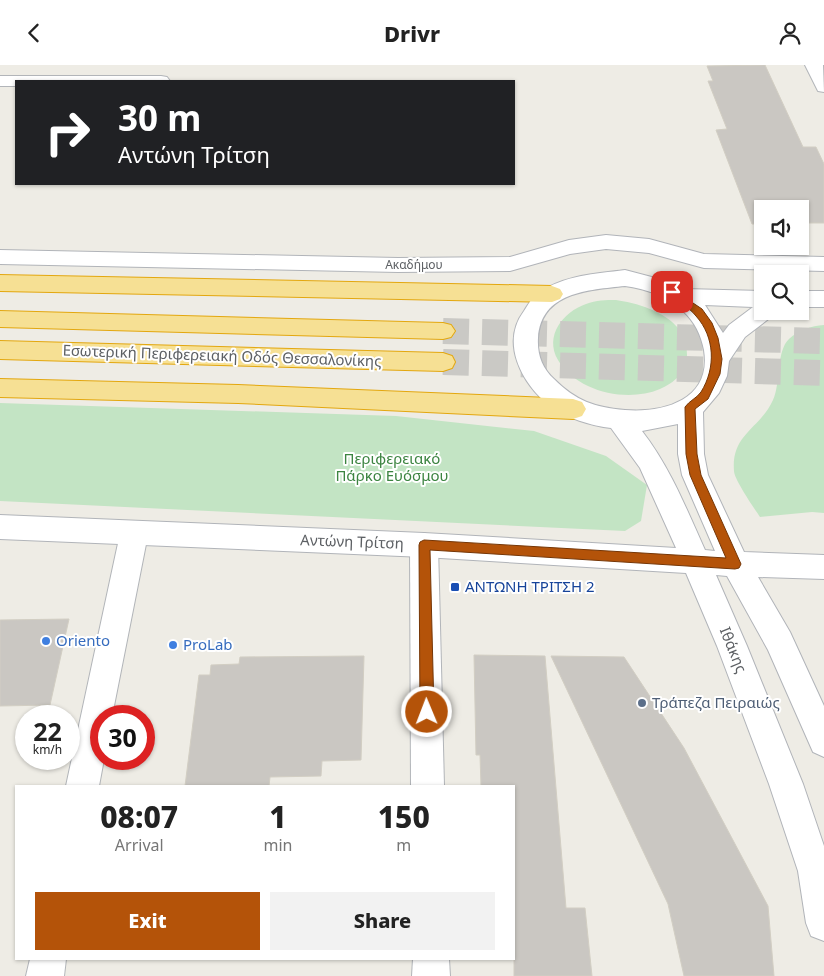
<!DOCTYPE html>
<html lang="en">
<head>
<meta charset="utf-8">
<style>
	:root { --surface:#fff; --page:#f2f2f2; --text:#222; --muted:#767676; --accent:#b45309 }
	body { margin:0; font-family:"Noto Sans",sans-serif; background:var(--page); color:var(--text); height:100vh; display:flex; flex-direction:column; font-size:19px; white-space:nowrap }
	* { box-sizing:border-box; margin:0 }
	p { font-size:16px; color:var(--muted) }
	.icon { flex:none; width:28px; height:28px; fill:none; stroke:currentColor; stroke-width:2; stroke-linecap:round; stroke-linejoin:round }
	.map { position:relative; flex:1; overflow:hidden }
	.sheet { position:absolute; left:15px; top:720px; width:500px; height:175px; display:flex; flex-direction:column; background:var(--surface); border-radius:0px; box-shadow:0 1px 4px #0004 }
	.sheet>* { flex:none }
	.banner { position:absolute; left:15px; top:15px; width:500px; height:105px; border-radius:0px; box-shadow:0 1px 4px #0004; background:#202124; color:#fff; overflow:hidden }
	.tools { position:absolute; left:754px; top:135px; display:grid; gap:10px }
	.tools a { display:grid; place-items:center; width:55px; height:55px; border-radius:0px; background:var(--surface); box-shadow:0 1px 4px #0004; font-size:25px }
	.speed { position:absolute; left:15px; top:640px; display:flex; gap:10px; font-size:25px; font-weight:700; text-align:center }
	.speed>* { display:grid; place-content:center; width:65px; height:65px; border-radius:50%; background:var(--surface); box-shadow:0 1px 4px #0004; line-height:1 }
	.speed small { font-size:12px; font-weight:400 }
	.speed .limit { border:8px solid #d22; background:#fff; color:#111 }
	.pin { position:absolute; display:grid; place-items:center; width:42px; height:42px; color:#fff; margin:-21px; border-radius:10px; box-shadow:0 2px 8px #0006 }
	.me { position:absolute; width:55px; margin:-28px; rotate:359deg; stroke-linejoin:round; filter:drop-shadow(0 0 4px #0008) }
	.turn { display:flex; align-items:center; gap:18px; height:105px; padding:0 20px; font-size:22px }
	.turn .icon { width:65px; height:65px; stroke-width:2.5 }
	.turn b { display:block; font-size:35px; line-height:42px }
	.eta { display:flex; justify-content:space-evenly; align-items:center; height:85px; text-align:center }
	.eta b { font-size:30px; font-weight:800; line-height:35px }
	.primary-button { display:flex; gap:10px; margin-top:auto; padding:10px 20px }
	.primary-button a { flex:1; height:58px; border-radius:0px; background:var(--accent); color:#fff; font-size:20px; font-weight:800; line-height:58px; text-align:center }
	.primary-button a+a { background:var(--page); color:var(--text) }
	header { display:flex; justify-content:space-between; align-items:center; height:65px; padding:0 20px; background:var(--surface); font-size:22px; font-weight:800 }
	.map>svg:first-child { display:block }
</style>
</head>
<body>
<header><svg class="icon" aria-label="back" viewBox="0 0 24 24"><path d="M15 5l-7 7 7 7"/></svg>Drivr<svg class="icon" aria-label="person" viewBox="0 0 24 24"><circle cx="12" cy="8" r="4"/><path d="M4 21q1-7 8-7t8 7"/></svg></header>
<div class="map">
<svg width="824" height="911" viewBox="0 0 824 911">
	<rect width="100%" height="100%" fill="#eeece5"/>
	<g fill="#c3e4c4">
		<path d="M616,235c29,4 73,19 71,55 0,17 -13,28 -27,34 -33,14 -83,3 -102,-29 -14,-24 5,-48 28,-56 10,-4 20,-4 30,-4z"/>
		<path d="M824,260v188l-12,-1 -52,5c-6,-9 -26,-38 -26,-46 -3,-37 26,-42 39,-71 8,-17 3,-49 16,-61 10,-9 22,-13 35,-14z"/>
		<path d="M0,338l396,13 138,15 72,25 41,29 -6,36 -16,10 -625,-30z"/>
	</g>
	<g fill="#cac7c2" stroke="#d2cec3">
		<path d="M765,0l38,82h13l8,17v59h-24v-14h-38v15h-10l-36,-94 11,-1 -19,-48h5l-6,-15z"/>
		<path d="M69,554l-19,86 -50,1v-86z"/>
		<path d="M474,590l71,1 21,252h19l7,68h-78v-190h-33l-1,-31h-4z"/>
		<path d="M364,591l-3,104 -39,1 -1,15 -51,1 -1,9h-84l14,-111h11l1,-10 28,-1 1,-7z"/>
		<path d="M551,591l73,1 60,91 84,158 6,70h-90l-16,-72z"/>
	</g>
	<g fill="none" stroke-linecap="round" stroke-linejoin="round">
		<g stroke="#cac9c5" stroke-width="26" stroke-dasharray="26 13" stroke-linecap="butt">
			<path d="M443,266l381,10"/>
			<path d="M443,297l381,11"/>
		</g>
		<defs>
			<g id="street">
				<path d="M805,0h18l1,27 -6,-1z"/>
				<path d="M0,11h161l6,1 3,4h-154v5h-16z"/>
				<path d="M134,457l10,4 4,8 -36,182h-11v43h3l-5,27h-33l54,-252 4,-8z"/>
				<path d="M424,468l10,4 4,8 6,241h-33l-1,-241 4,-8z"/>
				<path d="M30,894h36l-2,17h-38z"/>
				<path d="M413,894h36l1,17h-38z"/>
			</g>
			<g id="secondary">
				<path d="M606,170l43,4 55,15 120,3v14l-120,-3 -55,-15 -43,-4 -36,5 -60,17 -112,1 -398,-8v-14l398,8 112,-1 59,-17z"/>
				<path d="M625,205l38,10 22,9 77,2v20h12l-3,6 -26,20 -16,24 -2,15 -8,17 -16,19 1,42 4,21 36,77 80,3v24l-66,-2 32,55 34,74v51l-11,-5 -45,-102 -41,-74 -11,-1 31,71 56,138 21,62v95l-13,-5 -5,-13 -8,-52 -29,-87 -52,-138 -31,-73 -262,-16 -424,-18v-24l424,18 252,15 -36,-80 -29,-40c-18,-2 -46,-10 -61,-22 -28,-22 -50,-63 -26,-95 4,-6 8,-14 14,-18 27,-18 56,-19 87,-23zM625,221c21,3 42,10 58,25 12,11 18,24 21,39 8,50 -40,63 -79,60 -31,-3 -49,-9 -71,-31 -12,-11 -17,-25 -16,-41 3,-46 50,-48 87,-52zM705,240l48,2 -24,18 -6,8zM678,359v30l4,21 33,76 -10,-1c-19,-42 -35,-83 -63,-119z"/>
				<rect x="800" y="226" width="24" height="16"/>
			</g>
			<g id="highway">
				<path d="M0,210l552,11 8,3 3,5 -3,5 -8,3 -552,-11z"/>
				<path d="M0,246l443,12 8,2 4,6 -4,6 -8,2 -443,-12z"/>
				<path d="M0,276l443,12 9,3 3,6 -3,6 -9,3 -443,-12z"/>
				<path d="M0,314l238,6 335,14 9,3 4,7 -4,7 -9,3 -335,-16 -238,-6z"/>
			</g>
		</defs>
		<use href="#street" stroke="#b2b5b9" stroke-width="2"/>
		<use href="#secondary" stroke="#b1b4b9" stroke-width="2"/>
		<use href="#highway" stroke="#e3a70f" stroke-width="2"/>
		<use href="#street" fill="#fff" fill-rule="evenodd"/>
		<use href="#secondary" fill="#fff" fill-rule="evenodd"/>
		<use href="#highway" fill="#f6e094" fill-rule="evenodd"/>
	</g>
	<path fill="#b45309" stroke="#753606" d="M672,224l30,20 10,14 6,15 4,21 -2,15 -12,25 -13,10 2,45 4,21 40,89 -2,4 -4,1 -305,-19 4,162 -2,4 -5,2 -5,-2 -2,-4 -1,-167 1,-3 4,-2 302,18 -36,-83 -4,-21 -1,-47c4,-6 12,-9 16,-15 15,-24 14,-55 -5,-76 -7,-9 -19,-15 -28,-22l-1,-2z"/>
	<rect fill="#1a4fb4" stroke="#fff" stroke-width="2" x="450" y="517" width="10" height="10" rx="2.5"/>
	<g fill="#3f7fe0" stroke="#fff" stroke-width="2">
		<circle cx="46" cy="576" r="5"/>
		<circle cx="173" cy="580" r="5"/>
	</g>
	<circle fill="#5c6f8a" stroke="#fff" stroke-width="2" cx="642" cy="638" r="5"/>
	<g text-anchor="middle" stroke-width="4" stroke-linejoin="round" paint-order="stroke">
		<g font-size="12" fill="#5d6064" stroke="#fff">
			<text x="414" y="204">Ακαδήμου</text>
		</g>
		<g font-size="15" fill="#5d6064" stroke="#fff">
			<text transform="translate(222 291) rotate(2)" y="5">Εσωτερική Περιφερειακή Οδός Θεσσαλονίκης</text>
			<text transform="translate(352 477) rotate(2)" y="5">Αντώνη Τρίτση</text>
			<text transform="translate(733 585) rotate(68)" y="5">Ιθάκης</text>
		</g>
		<g font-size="15" fill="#3c8441" stroke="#fff">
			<text x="392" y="399">Περιφερειακό<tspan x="392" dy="17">Πάρκο Ευόσμου</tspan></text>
		</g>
		<g font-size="15" fill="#164399" stroke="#fff" text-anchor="start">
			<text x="465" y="527">ΑΝΤΩΝΗ ΤΡΙΤΣΗ 2</text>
		</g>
		<g font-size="15" fill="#366cbe" stroke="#fff" text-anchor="start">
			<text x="56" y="581">Oriento</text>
			<text x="183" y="585">ProLab</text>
		</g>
		<g font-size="15" fill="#4e5e75" stroke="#fff" text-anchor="start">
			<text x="652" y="643">Τράπεζα Πειραιώς</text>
		</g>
	</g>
</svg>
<div class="tools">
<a><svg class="icon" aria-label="sound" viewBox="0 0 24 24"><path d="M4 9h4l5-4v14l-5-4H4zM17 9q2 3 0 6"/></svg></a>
<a><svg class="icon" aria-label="search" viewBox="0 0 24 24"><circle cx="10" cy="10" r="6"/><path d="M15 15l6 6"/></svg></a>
</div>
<div class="speed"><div>22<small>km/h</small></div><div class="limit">30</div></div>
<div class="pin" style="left:672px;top:227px;background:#d93025"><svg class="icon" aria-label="arrive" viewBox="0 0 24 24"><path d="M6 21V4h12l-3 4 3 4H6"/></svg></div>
<svg class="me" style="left:427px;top:647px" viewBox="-20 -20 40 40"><circle r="17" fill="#b45309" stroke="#fff" stroke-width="3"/><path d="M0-11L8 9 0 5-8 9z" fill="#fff"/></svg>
<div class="banner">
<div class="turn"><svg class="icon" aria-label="right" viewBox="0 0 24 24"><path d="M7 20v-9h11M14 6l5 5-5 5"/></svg><div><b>30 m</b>Αντώνη Τρίτση</div></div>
</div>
<section class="sheet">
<div class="eta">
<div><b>08:07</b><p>Arrival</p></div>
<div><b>1</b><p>min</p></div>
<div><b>150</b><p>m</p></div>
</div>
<div class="primary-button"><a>Exit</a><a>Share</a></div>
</section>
</div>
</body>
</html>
